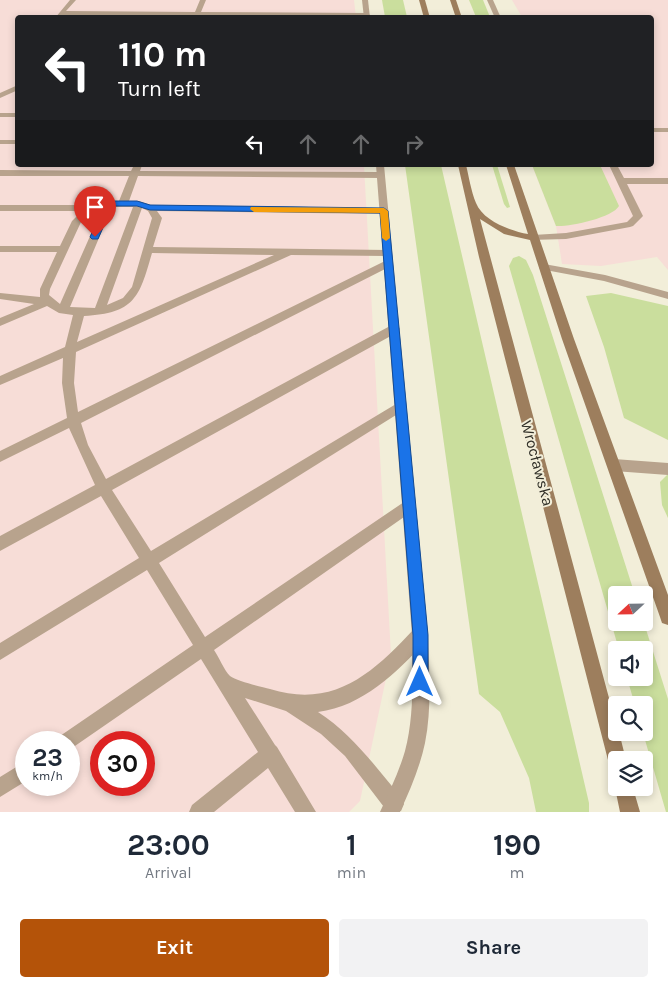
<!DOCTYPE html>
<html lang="en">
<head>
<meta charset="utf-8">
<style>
	:root { --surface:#fff; --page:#f2f2f3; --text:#1f2937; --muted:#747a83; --accent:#b45309 }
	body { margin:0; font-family:Karla,sans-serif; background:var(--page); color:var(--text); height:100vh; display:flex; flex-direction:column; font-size:19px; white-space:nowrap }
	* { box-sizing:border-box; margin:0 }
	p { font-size:16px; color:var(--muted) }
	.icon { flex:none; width:28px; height:28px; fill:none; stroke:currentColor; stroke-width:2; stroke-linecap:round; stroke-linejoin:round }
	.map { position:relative; height:812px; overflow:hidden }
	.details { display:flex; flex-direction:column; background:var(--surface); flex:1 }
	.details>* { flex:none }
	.banner { position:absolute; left:15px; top:15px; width:639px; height:152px; border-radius:5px; box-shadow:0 2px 8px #0003; background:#202124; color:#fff; overflow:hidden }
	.needle { width:32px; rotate:248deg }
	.controls { position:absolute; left:608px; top:586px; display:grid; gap:10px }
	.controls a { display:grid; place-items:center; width:45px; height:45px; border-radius:5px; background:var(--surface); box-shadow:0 2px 8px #0003; font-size:25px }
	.speed { position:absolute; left:15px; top:731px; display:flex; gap:10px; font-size:25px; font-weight:700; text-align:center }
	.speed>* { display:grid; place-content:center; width:65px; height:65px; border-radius:50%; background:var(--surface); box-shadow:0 2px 8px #0003; line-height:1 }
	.speed small { font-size:12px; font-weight:400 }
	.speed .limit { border:8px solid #d22; background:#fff; color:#111 }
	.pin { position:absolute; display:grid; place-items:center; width:42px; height:42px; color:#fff; margin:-51px -21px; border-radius:50% 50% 50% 0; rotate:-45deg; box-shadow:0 0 5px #0007 }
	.pin .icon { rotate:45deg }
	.me { position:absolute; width:55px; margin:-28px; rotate:0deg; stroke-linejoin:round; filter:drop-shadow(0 0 4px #0008) }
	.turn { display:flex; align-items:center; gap:18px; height:105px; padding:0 20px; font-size:22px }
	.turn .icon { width:65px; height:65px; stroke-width:2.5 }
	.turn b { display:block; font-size:35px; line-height:42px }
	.lanes { display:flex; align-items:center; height:48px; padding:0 20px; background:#0003; justify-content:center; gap:25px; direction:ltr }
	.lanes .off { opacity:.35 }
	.eta { display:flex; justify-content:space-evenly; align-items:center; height:85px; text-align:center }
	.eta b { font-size:30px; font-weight:700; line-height:35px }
	.action { display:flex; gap:10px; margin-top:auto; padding:10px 20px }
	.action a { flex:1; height:58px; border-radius:5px; background:var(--accent); color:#fff; font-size:20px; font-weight:700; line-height:58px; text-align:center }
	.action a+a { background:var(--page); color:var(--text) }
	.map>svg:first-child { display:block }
</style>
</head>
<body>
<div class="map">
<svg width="668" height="812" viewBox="0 0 668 812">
	<rect width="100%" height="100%" fill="#f2eed9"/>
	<g fill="#f7ddd7" fill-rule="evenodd">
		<path d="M0,0h354l2,17 -338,1v147h346l27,490 -31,146 -11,11h-349zM26,742h43v43h-43zM101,742h43v43h-43z"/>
		<path d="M512,0h156v270l-11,-13 -56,9 -39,-2 -6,-38 -24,-61h119v-147l-129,-1z"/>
	</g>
	<g fill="#cade9d">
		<path d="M382,0h21l4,17h-22z"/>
		<path d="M469,0h14l7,17h-14z"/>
		<path d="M405,165h36l148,638v9h-53l-7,-34 -29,-66 -21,-18z"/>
		<path d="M492,165h5l13,42 -3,1 -3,-4z"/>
		<path d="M532,165h68l19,41c-7,12 -50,21 -63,20z"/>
		<path d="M519,256l7,4 7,15 102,320h-19v27l28,1 24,76v113h-2l-23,-79 1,-28h-9l-8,-27h17v-28h-25l-110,-384 4,-8z"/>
		<path d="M611,293l57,13v134l-44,-22 -20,-71 -18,-51z"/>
		<path d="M668,474v44l-6,-13 -2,-23z"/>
	</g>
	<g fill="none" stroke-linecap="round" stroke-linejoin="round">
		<g fill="#b8a38d" fill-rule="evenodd">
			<path d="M70,0h6l-10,11 129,1 5,-12h6l-5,12 166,1 3,2 -3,2 -167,-1 -1,2h-6l1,-2 -131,-1 -2,3h-6z"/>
			<path d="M18,85v5l-18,8v-5z"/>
			<rect x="0" y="113" width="18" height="4"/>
			<rect x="651" y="128" width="17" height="4"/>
			<rect x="0" y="140" width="18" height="4"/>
			<path d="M134,165h8l-2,6 240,1 4,3 -4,3 -242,-2 -9,25h10l12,4 233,3 5,3 -5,3 -227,-3 5,7 -9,29 234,3 5,3 -5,3 -96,-1 -215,97 -2,31 4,29 305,-150h8v4l-310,157 7,22 18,34 284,-153h8l2,3 -2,3 -286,158 39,61 245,-147h8l2,3 -2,3 -245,153 46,74 199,-135 5,-2 5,2 2,4 -2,4 -200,140c5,7 10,20 16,26 7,5 31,11 40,13 64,20 103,-16 144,-60l6,-2 6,2 2,6 -2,6c-30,32 -63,65 -108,71 34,22 57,54 83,85l3,7 -3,7h-14l-42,-55 -24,-22 -35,-23 -41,-13 30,47 2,2 39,65h-21l-27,-44 -54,44h-25l3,-7 66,-53 -57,-93 -129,89 -3,2v-8h-12l3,-6 133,-91 -46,-75 -147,90v-17l139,-85 -38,-62 -101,55v-15l95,-51 -26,-57 -69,34v-11l67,-33 -5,-35 1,-25 -63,27v-9l65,-29 8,-32 -14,-2 -12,-7 -47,20v-8l34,-14 -34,-5v-6l40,4v-8l17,-37h-57v-6h60l12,-25 10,-10h-82v-6h94l15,-4h10l10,-25h-129v-6l131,1zM112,207h21l-38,101 -25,-1zM142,208l6,3 4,7 -20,69 -9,11 -16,7zM102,209l-42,95 -11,-9 1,-6 31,-67 9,-8zM152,253l122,2 -197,87 7,-26c51,-3 55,-18 68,-63z"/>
			<path d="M609,165h8l7,13h44v6h-41l16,32 -10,10 -3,1 -64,12 -36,1v-4l3,-1 33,-2 61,-11 6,-6z"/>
			<path d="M544,264l61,11 63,17v7l-64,-18 -64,-12 -1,-2z"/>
			<path d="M614,459l54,4v12l-54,-4 -5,-2 -2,-4 2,-4z"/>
			<path d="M26,761v20l-26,16v-20z"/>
		</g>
		<g fill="#b8a38d" fill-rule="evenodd">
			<path d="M362,0h6l2,18h-6z"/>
			<path d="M487,0h6l8,18h-6z"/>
			<path d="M376,165h8l44,470c1,36 4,73 -3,108 -5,24 -15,47 -25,69h-20c9,-20 19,-40 25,-61 10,-38 7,-78 7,-116z"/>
		</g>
		<g fill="#9d7e5d" fill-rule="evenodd">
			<path d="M419,0h6l5,18h-6z"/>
			<path d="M450,0h6l6,18h-6z"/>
			<path d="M458,165h8c3,12 5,26 10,38 7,18 35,28 52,31l-22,-69h8l60,174 94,256v30l-6,-2 -2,-6 -98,-278 -32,-99 -26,-6 -24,-15 136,505v8h3l7,28h-10v9l-6,-2 -2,-7 -129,-503z"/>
			<path d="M616,784v4h17l7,24h-20l-5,-24z"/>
		</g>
	</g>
	<path fill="#1a73e8" stroke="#114b97" d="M115,201h22l13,4 234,3 4,3 40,424v47l-2,6 -6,2 -5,-2 -2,-6v-47l-33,-422 -230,-3 -13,-4h-22l-3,1 -14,32h-6l-2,-2 15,-33z"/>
	<path fill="#f59e0b" d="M251,207l133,1 4,3 2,27 -4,3 -4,-3 -2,-25 -126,-1 -4,-3z"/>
	<g text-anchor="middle" stroke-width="4" stroke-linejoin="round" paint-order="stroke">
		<g font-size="16" fill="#313028" stroke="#f2eed9">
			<text transform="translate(538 463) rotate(75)" y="6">Wrocławska</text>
		</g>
	</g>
</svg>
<div class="controls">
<a><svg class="needle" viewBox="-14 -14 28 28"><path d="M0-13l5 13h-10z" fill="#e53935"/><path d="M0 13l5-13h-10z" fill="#747a83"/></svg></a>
<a><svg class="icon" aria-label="sound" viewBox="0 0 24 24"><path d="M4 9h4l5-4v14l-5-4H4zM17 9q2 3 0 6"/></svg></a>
<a><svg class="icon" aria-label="search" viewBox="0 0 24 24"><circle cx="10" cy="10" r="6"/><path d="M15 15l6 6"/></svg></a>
<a><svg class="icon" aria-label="layers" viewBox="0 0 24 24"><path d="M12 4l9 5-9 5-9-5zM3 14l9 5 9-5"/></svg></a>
</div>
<div class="speed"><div>23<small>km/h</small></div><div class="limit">30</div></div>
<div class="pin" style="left:95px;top:237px;background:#d93025"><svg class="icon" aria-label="arrive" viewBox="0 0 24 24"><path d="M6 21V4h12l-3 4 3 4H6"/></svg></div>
<svg class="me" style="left:420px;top:682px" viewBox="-20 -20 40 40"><path d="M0-17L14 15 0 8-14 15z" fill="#1a73e8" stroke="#fff" stroke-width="4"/></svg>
<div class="banner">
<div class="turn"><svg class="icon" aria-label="left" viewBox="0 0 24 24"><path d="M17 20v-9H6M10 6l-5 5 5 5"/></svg><div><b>110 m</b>Turn left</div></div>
<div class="lanes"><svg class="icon" aria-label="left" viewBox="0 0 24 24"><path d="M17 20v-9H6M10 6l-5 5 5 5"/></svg><svg class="icon off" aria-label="ahead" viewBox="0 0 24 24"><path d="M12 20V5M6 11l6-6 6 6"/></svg><svg class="icon off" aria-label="ahead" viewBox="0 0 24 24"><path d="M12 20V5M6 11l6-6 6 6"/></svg><svg class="icon off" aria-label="right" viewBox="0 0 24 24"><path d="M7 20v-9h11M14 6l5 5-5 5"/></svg></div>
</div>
</div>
<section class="details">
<div class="eta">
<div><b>23:00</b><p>Arrival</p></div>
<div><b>1</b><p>min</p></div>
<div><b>190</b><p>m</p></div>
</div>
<div class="action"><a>Exit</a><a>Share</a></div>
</section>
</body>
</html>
